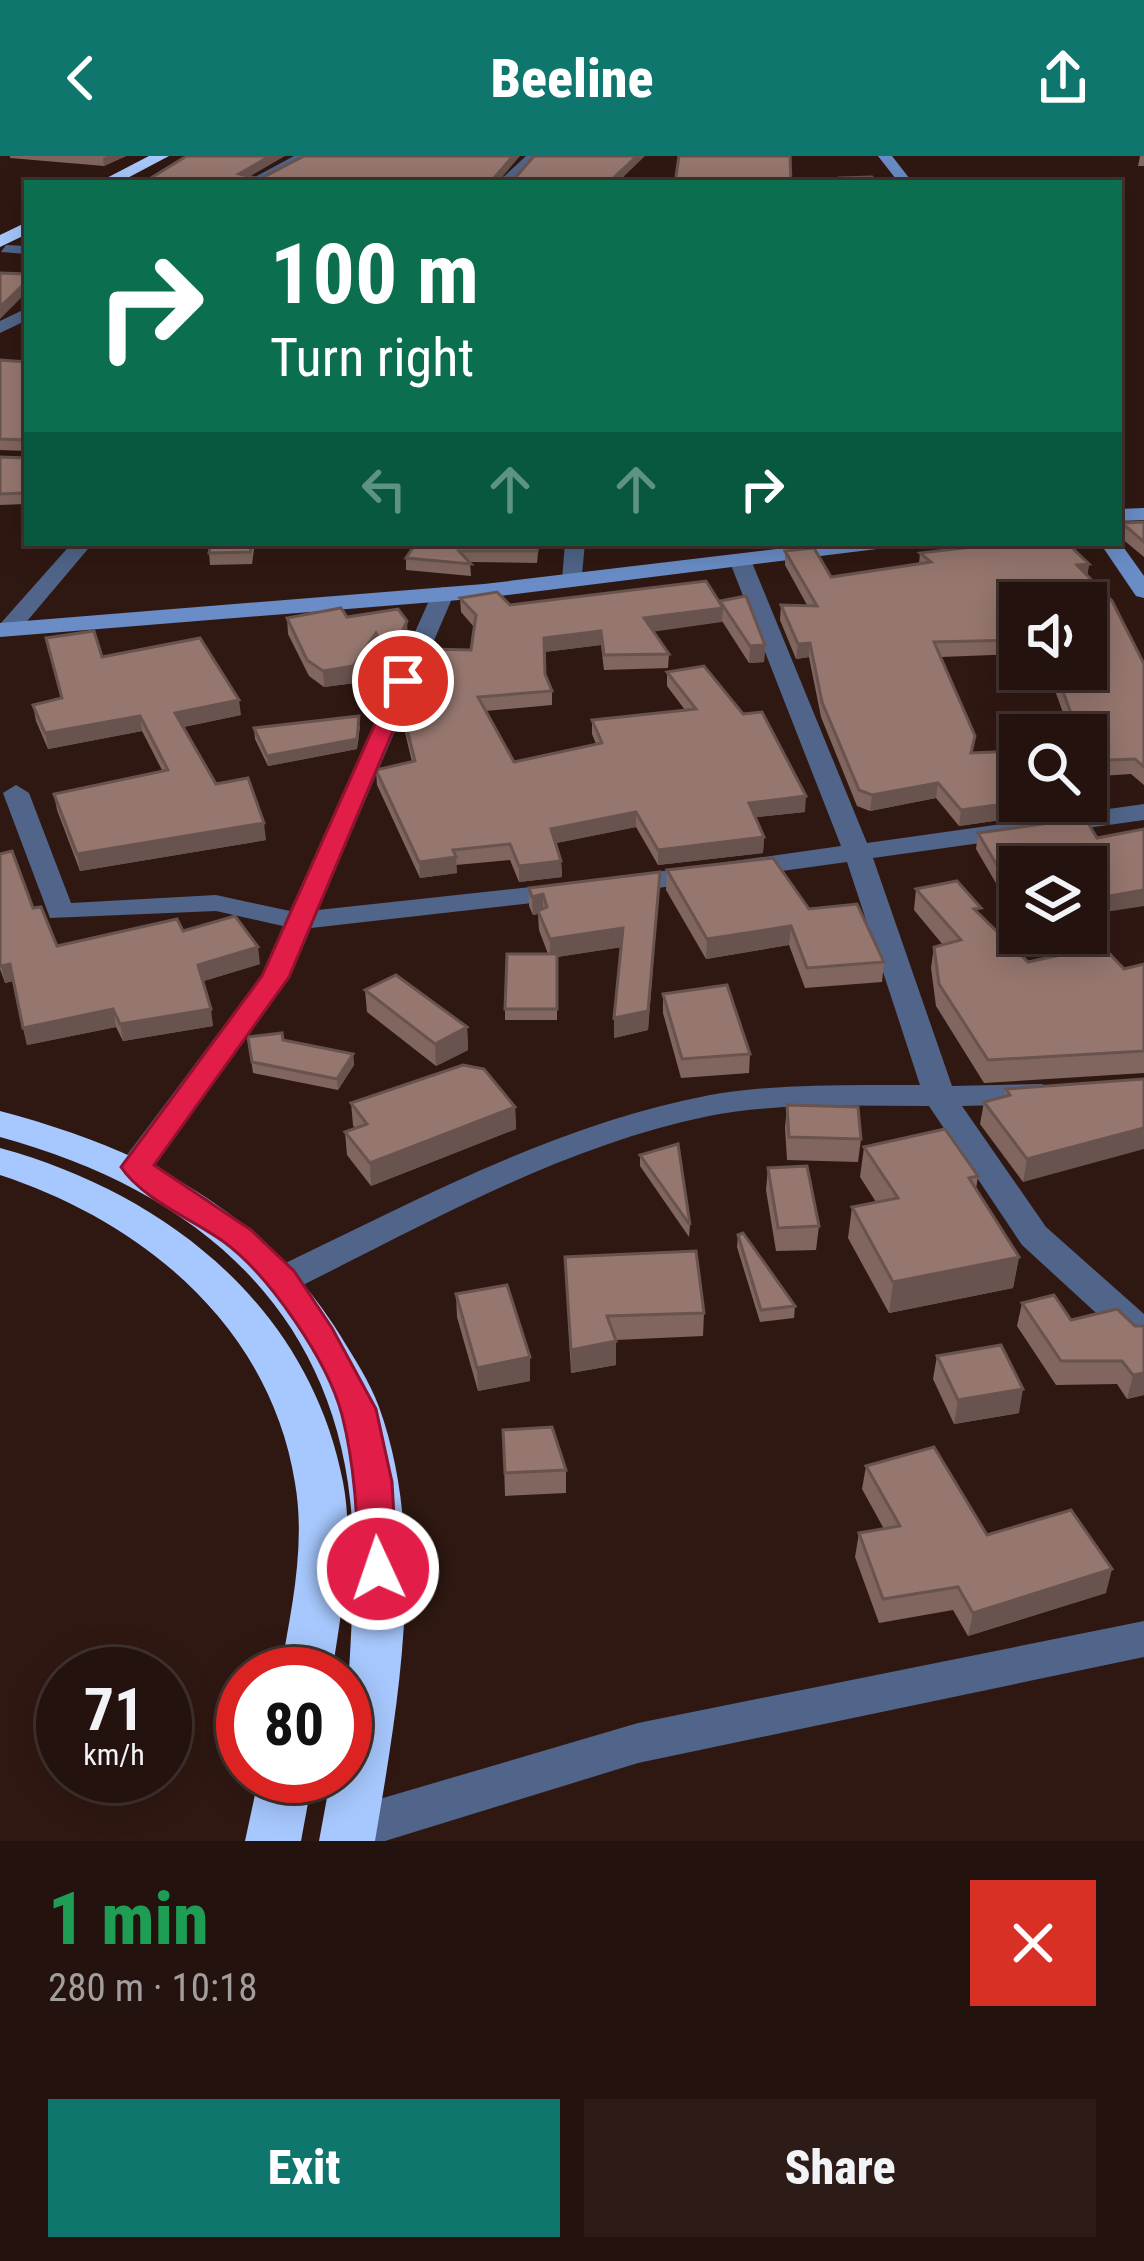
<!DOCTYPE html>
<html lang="en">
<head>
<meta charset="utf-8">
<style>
	:root { --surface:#24120e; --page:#2c1b17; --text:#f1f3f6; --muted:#a39e9e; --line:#41322e; --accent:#0f766e }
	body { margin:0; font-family:"Roboto Condensed",sans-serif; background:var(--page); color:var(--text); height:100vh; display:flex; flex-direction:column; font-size:45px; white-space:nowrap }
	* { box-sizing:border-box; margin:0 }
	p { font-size:39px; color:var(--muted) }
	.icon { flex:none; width:66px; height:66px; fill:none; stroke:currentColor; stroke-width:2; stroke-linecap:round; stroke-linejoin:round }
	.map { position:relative; height:1685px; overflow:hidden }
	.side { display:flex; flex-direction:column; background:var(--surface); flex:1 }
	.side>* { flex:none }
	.banner { position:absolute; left:24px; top:24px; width:1098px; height:366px; border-radius:0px; box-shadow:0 6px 30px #0003,0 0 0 3px var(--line); background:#0b6e4f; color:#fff; overflow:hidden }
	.buttons { position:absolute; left:999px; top:426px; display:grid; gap:24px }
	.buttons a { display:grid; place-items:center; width:108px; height:108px; border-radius:0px; background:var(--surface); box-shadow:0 6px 30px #0003,0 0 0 3px var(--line); font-size:60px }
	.speed { position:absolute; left:36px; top:1491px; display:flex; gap:24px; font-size:60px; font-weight:700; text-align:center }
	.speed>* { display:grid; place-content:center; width:156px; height:156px; border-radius:50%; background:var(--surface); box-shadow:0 6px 30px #0003,0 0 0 3px var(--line); line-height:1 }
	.speed small { font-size:30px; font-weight:400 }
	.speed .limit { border:18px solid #d22; background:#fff; color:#111 }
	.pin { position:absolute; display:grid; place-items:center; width:102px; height:102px; color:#fff; margin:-51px; border:6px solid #fff; border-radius:50%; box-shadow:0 3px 12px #0007 }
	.me { position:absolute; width:132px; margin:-66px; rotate:357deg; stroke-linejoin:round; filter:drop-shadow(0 0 9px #0008) }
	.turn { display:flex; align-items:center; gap:42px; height:252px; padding:0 48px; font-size:54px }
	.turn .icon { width:156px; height:156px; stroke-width:2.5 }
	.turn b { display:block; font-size:84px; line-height:102px }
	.lanes { display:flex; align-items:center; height:114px; padding:0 48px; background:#0003; justify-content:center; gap:60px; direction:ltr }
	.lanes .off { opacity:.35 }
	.round { display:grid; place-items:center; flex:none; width:126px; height:126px; border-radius:0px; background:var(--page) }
	.head { display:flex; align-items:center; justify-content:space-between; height:204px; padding:0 48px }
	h1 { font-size:72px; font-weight:800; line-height:90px; color:#1e9e55 }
	.button { display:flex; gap:24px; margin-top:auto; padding:24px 48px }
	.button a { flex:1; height:138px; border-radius:0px; background:var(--accent); color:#fff; font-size:48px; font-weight:800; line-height:138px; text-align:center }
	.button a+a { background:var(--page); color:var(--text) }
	header { display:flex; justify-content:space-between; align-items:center; height:156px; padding:0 48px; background:var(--accent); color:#fff; font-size:54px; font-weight:800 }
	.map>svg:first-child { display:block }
</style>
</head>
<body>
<header><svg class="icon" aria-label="back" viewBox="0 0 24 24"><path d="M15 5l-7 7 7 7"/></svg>Beeline<svg class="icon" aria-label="share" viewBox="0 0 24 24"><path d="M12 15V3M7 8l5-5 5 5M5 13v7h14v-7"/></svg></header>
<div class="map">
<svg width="1144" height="1685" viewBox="0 0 1144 1685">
	<rect width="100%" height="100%" fill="#301812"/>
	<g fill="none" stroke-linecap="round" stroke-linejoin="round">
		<g fill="#506589" fill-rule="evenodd">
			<path d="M294,0h17l-50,27h-17z"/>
			<path d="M526,0h15l-29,27h-15z"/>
			<path d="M6,89l21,1v8l-26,-2z"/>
			<path d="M27,152v12l-27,13v-12z"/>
			<path d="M72,387h21l-76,90h-16v-10z"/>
			<path d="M565,387h20l-4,42 -19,-5z"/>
			<path d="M740,398l11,6 116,283 277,-39v16l-271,38 79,228 90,-2 16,10 -16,10 -80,2 84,121 98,87v35l-13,-4 -109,-100 -93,-139c-73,0 -148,-4 -220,10 -147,30 -281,107 -414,173h-26l-5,-9 5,-9c143,-68 284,-146 441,-176 69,-12 141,-10 210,-10l-73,-223 -226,31 -14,-8 14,-8 220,-31 -112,-286z"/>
			<path d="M443,431l11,7 -136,316 249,-27 14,8 -14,8 -256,29 -21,49 -142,198h-24l-5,-8 5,-8 137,-183 22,-50 -67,-15 -166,7 -47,-125 13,-8 13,8 42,110 145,-8 74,16 142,-317z"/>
			<path d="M1144,1465v36l-506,106 -253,78h-55l-4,-11 6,-15 17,-7 289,-85z"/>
		</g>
		<g fill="#6a8dc7" fill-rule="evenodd">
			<path d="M878,0h14l21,27h-14z"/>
			<path d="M1144,352v12l-25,1v-12z"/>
			<path d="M1119,385l25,35v22l-8,-2 -36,-53z"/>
			<path d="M826,387h61l-10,6 -393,49 -484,39v-14l484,-39z"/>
		</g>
		<g fill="#a7c8fe" fill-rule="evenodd">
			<path d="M149,0h20l-51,27h-21z"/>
			<path d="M27,66v12l-27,13v-12z"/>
			<path d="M0,955c142,38 260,96 340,224 14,23 30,47 39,72 49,135 19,297 -4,434h-56l12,-65h14c0,-85 12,-171 7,-257 -15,-211 -158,-329 -352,-382z"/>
			<path d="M0,992c165,45 309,158 343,334 12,63 -2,129 -11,192h-52c11,-63 26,-128 15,-191 -25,-157 -152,-261 -295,-308z"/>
			<path d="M259,1620h54l-12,65h-56z"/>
		</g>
	</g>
	<g fill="#81665f">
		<path d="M10,0h116l-22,10 -94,-8z"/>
		<path d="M1140,0h4v10h-6z"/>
		<path d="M0,204l27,2v89l-27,-1z"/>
		<path d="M0,301l27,1 -2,46 -25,1z"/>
		<path d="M1144,366v35l-24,-20 2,-14z"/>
		<path d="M255,387l-3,21 -42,1 -1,-12z"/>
		<path d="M416,387h123l-2,20 -67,-1 1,14 -65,-6v-12z"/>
		<path d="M785,395l46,26 88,-14 1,-10 169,11 -2,12 57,88v121l-13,-11 -45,3v-42h-39l2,-10 18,-1 -14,-39h-25l-5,-16h63l-66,-66v57l-2,-6 -77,3 32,96 97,57 -111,16 -23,-28 -66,13 -13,-5 -36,-89 -12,-60 -13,2 -16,-39 1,-15h26l-22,-40z"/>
		<path d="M460,442l50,7 210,-1v-3l45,44 -1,17 -15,1 -27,-42 -69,10 16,23 -1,14 -64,2 -3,-25 -57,7 1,22 7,17v14l-67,6 29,51 82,-18 -4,-10v-14l93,-10 -18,-24v-14l138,140 -49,5 8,20 -1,16 -105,12 -22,-38 -80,16 5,18 1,16 -43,5 -9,-22 -54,5 1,8 -37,5 -43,-93 -1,-15 36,-8 -8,-34 -1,-15 9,-1 -3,-19 62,-43 3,-23 -13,-15z"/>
		<path d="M347,461l61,20 -17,37 -14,-25 -22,34 -31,4 -15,-11 -21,-42 -1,-16z"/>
		<path d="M46,482l56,19 139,58 -57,12 32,57 50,56 -186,31 -23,-61 -3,-16 109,-22 -21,-41 -94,18 -12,-28 -3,-16 28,-7z"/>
		<path d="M360,570l-3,23 -89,17 -13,-27 -1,-11z"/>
		<path d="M978,677l119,5 -11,29h-66v34l-13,1 -31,-53z"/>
		<path d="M0,698l57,92 126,-15 77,33 -57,17 10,45 -90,15 -7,-14 -89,18 -14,-64 -8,2 -5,-14z"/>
		<path d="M667,714l142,39 75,53 -2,20 -77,6 -16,-43 -83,14 -40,-69z"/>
		<path d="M660,716l-12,158 -34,8 7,-91 -64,10v63h-52v-11l43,-55 -9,-24 -1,-16 -5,1 -4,-9v-18z"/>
		<path d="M916,733l64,26 48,47 96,7 20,-5v109l-160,10 -48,-77 -5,-38 3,-21 9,-2 -29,-35z"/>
		<path d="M365,834l102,37 1,23 -32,16 -69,-54z"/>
		<path d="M663,838l87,60 -1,19 -68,5 -18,-65z"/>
		<path d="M248,881l35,3 70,14 1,11 -16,25 -85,-17z"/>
		<path d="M1144,923l-121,103 -43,-58 4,-22 20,-5 2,-8z"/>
		<path d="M351,947l164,4 1,22 -145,57 -24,-31 -2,-23 10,-3 -2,-4z"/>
		<path d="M787,949l74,34 -3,23 -71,-2 -2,-32z"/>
		<path d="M864,991l114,29 -2,13 43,68 -6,31 -124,25 -41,-75 4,-31 24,-5 -16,-25z"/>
		<path d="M640,999l50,70 -1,12 -49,-71z"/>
		<path d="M768,1012l51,58 -3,24 -40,1 -10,-61z"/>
		<path d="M738,1079l57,71 -1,12 -34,4 -23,-75z"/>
		<path d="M565,1101l139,56 -1,23 -87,4v25l-45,8z"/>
		<path d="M456,1138l74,63v24l-52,10 -21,-74z"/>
		<path d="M1022,1147l49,17 46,-11 27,86 -17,4 -10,-15 -61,1 -39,-59z"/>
		<path d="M937,1200l82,57 -65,11 -21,-45z"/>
		<path d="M503,1274l63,40v23l-61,3z"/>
		<path d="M866,1310l121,69 119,58 -138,43 -15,-26 -74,13 -24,-66 4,-24 25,-4 -22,-40z"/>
	</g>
	<g fill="#69534e">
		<path d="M107,0h19l-22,10 -1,-8z"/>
		<path d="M270,0h15l-45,26 -1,-8z"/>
		<path d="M513,0h7l-23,27 -3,-5z"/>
		<path d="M637,0h8l-28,27h-9z"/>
		<path d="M27,125v11l-27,27v-12z"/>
		<path d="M1089,408l-2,14 -10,-13z"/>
		<path d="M723,452l-1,14 -78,11v-15z"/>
		<path d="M407,465l1,16 -17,37 -1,-16z"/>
		<path d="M601,475v14l-57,7v-14z"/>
		<path d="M376,477l1,16 -22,34 -31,4 -1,-16z"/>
		<path d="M810,487l-1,14 -13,2 2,-15z"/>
		<path d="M765,489l-1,17 -15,1 1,-17z"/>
		<path d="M239,544l2,15 -64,13 -2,-15z"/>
		<path d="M140,560l2,15 -94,18 -3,-16z"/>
		<path d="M359,560l-2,33 -89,17 -1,-10z"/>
		<path d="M938,627l-2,15 -66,13 2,-16z"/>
		<path d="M806,640l-1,16 -57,6 1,-15z"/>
		<path d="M1026,645h45l-1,9 -111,16 2,-16z"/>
		<path d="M636,656v15l-84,17 -1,-15z"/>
		<path d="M264,667l2,17 -186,31 -3,-17z"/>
		<path d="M764,681l-1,16 -105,12v-15z"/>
		<path d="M456,701l1,16 -37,5 -1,-16z"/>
		<path d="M561,705l1,16 -43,5v-16z"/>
		<path d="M660,716l-12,158 -34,8v-20z"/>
		<path d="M1144,734v16l-58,9v-15z"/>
		<path d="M543,738v19l-10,2 -1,-18z"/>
		<path d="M791,770l-2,19 -83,14 1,-20z"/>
		<path d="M623,772v19l-73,11v-19z"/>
		<path d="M258,791l2,17 -59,18 -3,-17z"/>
		<path d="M10,808l3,17 -8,2 -4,-17z"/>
		<path d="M113,853l3,18 -89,18 -4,-17z"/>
		<path d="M211,853l2,17 -90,15 -3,-17z"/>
		<path d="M467,871l1,23 -32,16 -1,-22z"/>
		<path d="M353,898l1,11 -16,25 -1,-11z"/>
		<path d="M515,951l1,22 -145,57 -1,-23z"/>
		<path d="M1144,972v21l-121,33 4,-23z"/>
		<path d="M1019,1101l-6,31 -124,25 4,-31z"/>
		<path d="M616,1185v24l-45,8v-23z"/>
		<path d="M530,1201v24l-52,10 -1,-23z"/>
		<path d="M1144,1217v22l-17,4 6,-24z"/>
		<path d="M1023,1233l-4,24 -65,11 4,-24z"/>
		<path d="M1112,1413l-6,24 -138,43 5,-23z"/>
	</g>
	<g fill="#96776f" stroke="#69534e" stroke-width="3">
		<path d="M185,0h85l-31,18 21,5 44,-23h209l-19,22h21l19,-22h103l-29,27h-434l-28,-2 39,-24z"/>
		<path d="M679,0h111l1,27h-116z"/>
		<path d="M872,21l4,6h-34l-2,-5z"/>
		<path d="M0,117l27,1v7l-27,26z"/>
		<path d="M0,204l27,2v67l-2,2h2v9l-27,-1z"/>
		<path d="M0,301l27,1v28l-4,7 -23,1z"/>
		<path d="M1144,366v20l-22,-19z"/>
		<path d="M211,387h41l-2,9 -41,1z"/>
		<path d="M416,387h122l-1,8h-78l12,13 -65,-6z"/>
		<path d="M1007,387h60l22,21 -12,1 35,36 32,63v103l-9,-8 -49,2v-26h-32l-5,-10 26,-1 -20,-54 -25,-1h56v-66h-66v37l-86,2 41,94 -4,17 49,-2v50h6l-65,9 -23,-27 -66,12 -13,-5 -37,-88 -12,-59 -12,1 -17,-39 36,1 -32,-55 29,-3 17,29 100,-15 -11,-9z"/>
		<path d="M706,425l17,27 -79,10 25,36 -65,1 -3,-24 -57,7 1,36 7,17 -74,6 36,65 88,-19 -10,-23 104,-11 -29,-37 37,-6 39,48 19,-2 44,84 -57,7 15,34 -106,13 -22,-38 -85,17 10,32 -42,5 -9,-22 -57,6 3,7 -37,5 -43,-92 39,-9 -12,-48 16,-2 -10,-18 19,-44 43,1 5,-35 -16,-17 37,-6 13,13z"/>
		<path d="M746,440l19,49 -15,1 -30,-45z"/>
		<path d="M341,452l6,9 51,-8 9,12 -17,37 -14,-25 -23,33 -30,5 -16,-11 -20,-42z"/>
		<path d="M94,475l8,26 98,-19 39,62 -64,13 41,71 32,-6 16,45 -187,31 -23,-60 114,-24 -28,-54 -95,17 -12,-28 29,-7 -16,-60z"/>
		<path d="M359,560l-2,23 -90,17 -13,-28z"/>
		<path d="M1085,662l12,20 47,-9v61l-58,10v-33h-66v18l-11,1 -31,-53z"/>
		<path d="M12,695l21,57 8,-1 16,39 120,-27 6,12 52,-15 23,31 -60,18 13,44 -91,15 -7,-15 -90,19 -13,-64 -9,2 -1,-3v-109z"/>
		<path d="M773,702l36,51 48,-5 27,58 -77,6 -16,-42 -84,13 -40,-69z"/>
		<path d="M660,716l-12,139 -34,7 9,-90 -73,11 -12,-28 9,-4 -4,-13 -11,3 -3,-9z"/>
		<path d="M957,725l24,27 -7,1 54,53 74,-16 22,23 20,-5v87l-156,9 -49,-76 -5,-37 27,-7 -45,-51z"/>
		<path d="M507,798h50v55h-52z"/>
		<path d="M396,819l71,52 -32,17 -70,-54z"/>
		<path d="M727,829l23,69 -68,5 -19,-65z"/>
		<path d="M282,877l1,7 70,14 -16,25 -85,-17 -4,-25z"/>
		<path d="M463,909l21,4 31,38 -145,56 -25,-31 22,-8 -16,-21z"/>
		<path d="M1144,923v49l-117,31 -43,-57 26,-7 -4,-6z"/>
		<path d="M787,949l71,2 3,32 -72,-2z"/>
		<path d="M945,973l33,47 -9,2 50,79 -126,25 -41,-75 46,-9 -34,-51z"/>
		<path d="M678,988l12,81 -50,-70z"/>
		<path d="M807,1010l12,60 -41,2 -10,-60z"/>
		<path d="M743,1077l52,73 -34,4 -23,-75z"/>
		<path d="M696,1095l8,62 -97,3 9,25 -45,9 -6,-93z"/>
		<path d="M507,1129l23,72 -53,11 -21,-74z"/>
		<path d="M1054,1139l17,25 46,-11 18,17h9v47l-11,2 -11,-14h-61l-39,-58z"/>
		<path d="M1001,1189l22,44 -65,11 -21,-44z"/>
		<path d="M552,1271l14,43 -61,3 -2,-43z"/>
		<path d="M934,1291l53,88 84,-25 41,59 -139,44 -15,-26 -75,12 -24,-66 41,-7 -34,-60z"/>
	</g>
	<path fill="#e11d48" stroke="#92132f" stroke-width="3" d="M396,521l18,4 -125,296 -135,188 97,65 43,41 38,57 44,81 16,73 5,87 -5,11 -14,5 -13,-5 -6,-11c-2,-53 -4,-103 -17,-154 -14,-54 -73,-140 -118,-173 -30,-22 -82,-43 -103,-75l141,-191z"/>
</svg>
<div class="buttons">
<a><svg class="icon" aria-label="sound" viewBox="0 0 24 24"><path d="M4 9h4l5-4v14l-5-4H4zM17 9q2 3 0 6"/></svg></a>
<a><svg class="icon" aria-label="search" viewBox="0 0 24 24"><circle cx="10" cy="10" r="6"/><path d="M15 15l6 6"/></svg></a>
<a><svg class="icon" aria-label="layers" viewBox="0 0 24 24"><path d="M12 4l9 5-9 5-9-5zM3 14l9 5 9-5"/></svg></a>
</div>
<div class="speed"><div>71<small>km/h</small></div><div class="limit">80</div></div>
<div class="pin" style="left:403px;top:525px;background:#d93025"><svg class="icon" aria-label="arrive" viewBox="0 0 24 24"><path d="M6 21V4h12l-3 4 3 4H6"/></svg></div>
<svg class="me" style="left:378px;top:1413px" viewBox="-20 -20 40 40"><circle r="17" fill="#e11d48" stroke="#fff" stroke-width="3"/><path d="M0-11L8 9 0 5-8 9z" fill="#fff"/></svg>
<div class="banner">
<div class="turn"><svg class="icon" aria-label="right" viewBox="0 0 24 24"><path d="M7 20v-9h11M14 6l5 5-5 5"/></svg><div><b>100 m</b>Turn right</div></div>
<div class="lanes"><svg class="icon off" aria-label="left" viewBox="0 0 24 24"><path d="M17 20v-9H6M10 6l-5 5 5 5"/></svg><svg class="icon off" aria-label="ahead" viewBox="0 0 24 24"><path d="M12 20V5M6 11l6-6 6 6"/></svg><svg class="icon off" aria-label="ahead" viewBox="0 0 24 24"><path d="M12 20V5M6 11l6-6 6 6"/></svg><svg class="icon" aria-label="right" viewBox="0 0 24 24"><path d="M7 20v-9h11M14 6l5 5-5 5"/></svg></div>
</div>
</div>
<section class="side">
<div class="head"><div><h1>1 min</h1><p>280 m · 10:18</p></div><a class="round" style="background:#d93025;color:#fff"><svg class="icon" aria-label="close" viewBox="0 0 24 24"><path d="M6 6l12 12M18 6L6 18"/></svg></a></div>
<div class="button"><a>Exit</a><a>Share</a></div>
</section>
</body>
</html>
